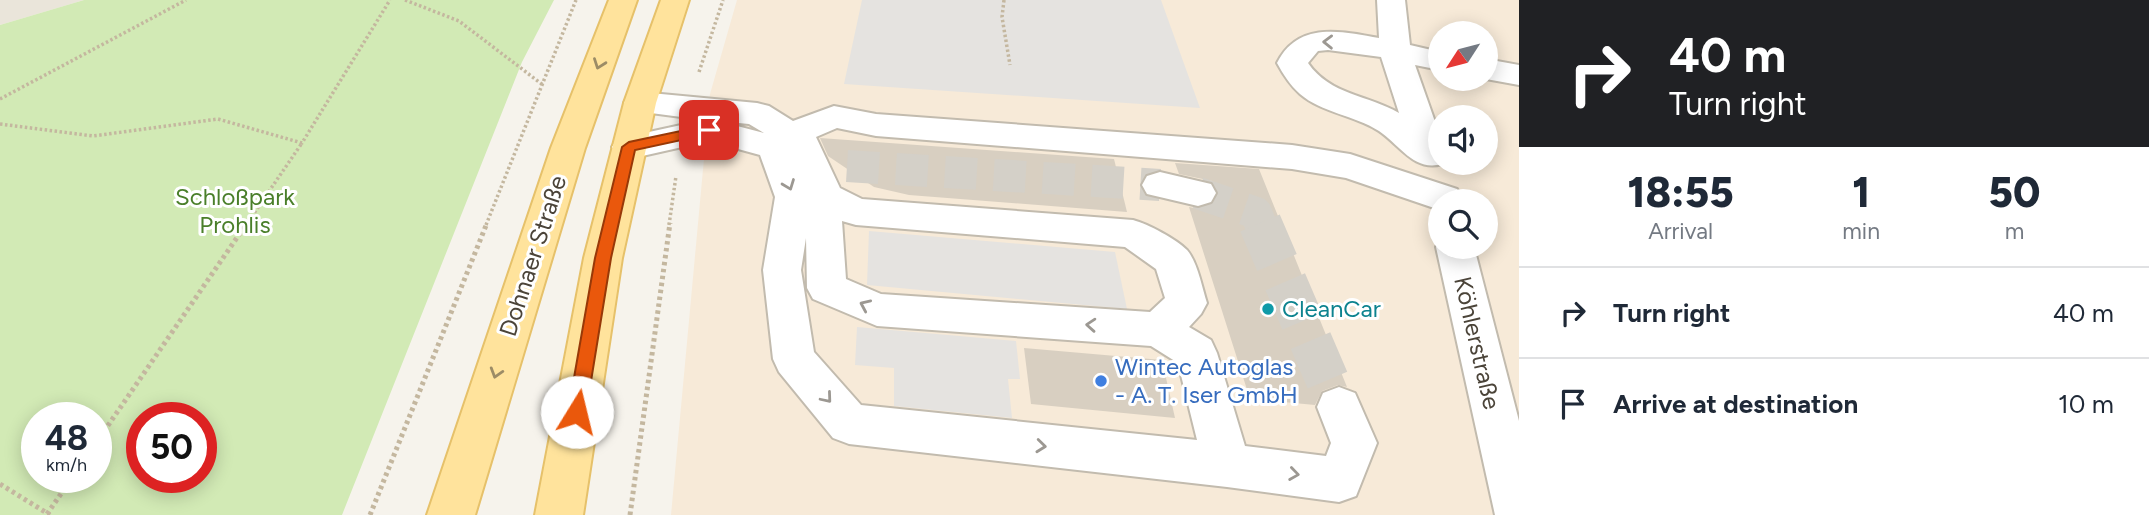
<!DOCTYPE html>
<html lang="en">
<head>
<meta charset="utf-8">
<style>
	:root { --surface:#fff; --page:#f2f2f3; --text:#1f2937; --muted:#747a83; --line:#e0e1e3 }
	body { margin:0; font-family:Figtree,sans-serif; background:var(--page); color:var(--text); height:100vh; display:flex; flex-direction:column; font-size:26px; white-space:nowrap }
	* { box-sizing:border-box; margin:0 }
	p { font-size:23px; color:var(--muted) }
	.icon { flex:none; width:38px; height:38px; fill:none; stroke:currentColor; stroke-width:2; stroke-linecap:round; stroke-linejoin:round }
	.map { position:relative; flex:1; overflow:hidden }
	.details { display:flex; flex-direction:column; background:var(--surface); width:630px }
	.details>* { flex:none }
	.hud { background:#202124; color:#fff; overflow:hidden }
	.needle { width:46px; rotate:234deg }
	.tools { position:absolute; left:1428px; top:21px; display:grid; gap:14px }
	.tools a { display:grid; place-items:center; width:70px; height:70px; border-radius:50%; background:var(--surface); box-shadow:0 4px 18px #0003; font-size:35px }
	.speed { position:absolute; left:21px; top:402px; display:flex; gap:14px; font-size:35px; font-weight:700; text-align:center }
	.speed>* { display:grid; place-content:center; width:91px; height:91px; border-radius:50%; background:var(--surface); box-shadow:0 4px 18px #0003; line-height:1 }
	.speed small { font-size:18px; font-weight:400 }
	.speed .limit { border:10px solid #d22; background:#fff; color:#111 }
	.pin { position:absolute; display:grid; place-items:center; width:60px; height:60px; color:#fff; margin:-30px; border-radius:14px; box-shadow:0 4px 10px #0006 }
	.me { position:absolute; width:77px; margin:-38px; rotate:9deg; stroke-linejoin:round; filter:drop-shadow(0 0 5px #0008) }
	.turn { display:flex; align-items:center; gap:24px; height:147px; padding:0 35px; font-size:32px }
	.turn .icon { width:91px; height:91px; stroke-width:2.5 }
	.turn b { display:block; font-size:49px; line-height:60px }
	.eta { display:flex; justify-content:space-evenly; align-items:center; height:119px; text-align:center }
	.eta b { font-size:42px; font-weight:800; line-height:49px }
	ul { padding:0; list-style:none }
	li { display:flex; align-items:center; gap:21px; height:91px; padding:0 35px; border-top:2px solid var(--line) }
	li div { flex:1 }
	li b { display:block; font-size:26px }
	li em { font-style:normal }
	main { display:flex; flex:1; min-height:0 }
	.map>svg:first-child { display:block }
</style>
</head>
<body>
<main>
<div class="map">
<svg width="1519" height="515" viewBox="0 0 1519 515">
	<rect width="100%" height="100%" fill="#f6f3ec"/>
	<path fill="#eae5da" d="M0,0h84l-84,25z"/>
	<path fill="#f7ead8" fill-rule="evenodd" d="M737,0h782v515h-848l39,-421zM1440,33h46v46h-46zM1440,117h46v46h-46zM1440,201h46v46h-46z"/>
	<path fill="#d2eab5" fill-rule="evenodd" d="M84,0h470l-32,62 -180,453h-342v-490zM37,418h59v60h-59zM142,418h59v60h-59z"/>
	<g fill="#e5e3e0">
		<path d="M862,0h299l39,108 -356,-24z"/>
		<path d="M869,231l246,21 12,57 -260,-24z"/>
		<path d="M857,327l159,14 4,38h-12l4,39 -118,-12v-38l-39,-3z"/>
	</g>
	<g fill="#d8cfc1">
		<path d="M820,138l294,21 13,53 -218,-17 -35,-8 -46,-31z"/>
		<path d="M1175,163l84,6 88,218 -9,-2 -16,6 -7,14 -65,-6 -61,-192 10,2 13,-4 6,-13 -6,-11 -33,-7z"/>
		<path d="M1024,348l138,12 13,58 -144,-14z"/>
	</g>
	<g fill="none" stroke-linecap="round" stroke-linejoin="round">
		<g stroke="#d4d0c8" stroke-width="32" stroke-dasharray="32 17" stroke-linecap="butt">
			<path d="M847,166l313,19"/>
			<path d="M1198,193l58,20 5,12"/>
		</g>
		<path stroke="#d4d0c8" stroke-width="43" stroke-dasharray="43 21" stroke-linecap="butt" d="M1260,223l79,184"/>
		<defs>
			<g id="minor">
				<path d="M1377,0h28l5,45 30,7v18l-25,-5 25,71 2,28c-28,8 -42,-19 -63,-33 -25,-16 -57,-18 -79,-37 -10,-9 -17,-20 -23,-31 21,-42 63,-32 102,-25zM1328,50l53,7 18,56c-31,-18 -69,-18 -91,-50l10,-12z"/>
				<path d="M1486,59l33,6v20l-33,-6z"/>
				<path d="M640,92l117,11 12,3 24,15 41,-15 42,8 416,31 58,9 107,35 5,9 -2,3h-20v9l-94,-32 -54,-9 -416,-33 -39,-8 -21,9 24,51 22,11 271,21c15,4 43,19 54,30 11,13 15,38 20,53l-6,11 -12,13 22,13 6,13 28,93 81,10 5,-13 -14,-36 6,-14 16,-6 16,6 22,50 -21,53 -17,6 -112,-15 -378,-43 -16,-6 -54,-66 -6,-13 -10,-89 12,-73 -15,-42 -51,-14 -80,18 -12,-4 -5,-8 5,-8 87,-19 -76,-10 -4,-7 4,-7zM718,121l31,3 15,9zM842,221l14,4 269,22 31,22 9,29 -15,14 -269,-18 -35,-15zM806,238l1,50 6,11 64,27 274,20 27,17 19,77 -336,-35 -47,-53 -13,-82z"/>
				<path d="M1160,172l51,12 5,9 -5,9 -13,4 -51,-12 -5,-9 5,-9z"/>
				<path d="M1440,239v8h34l45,174v94h-24l-59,-268z"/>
			</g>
			<g id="major">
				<path d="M609,0h28l-52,148 -110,367h-48l124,-367z"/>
				<path d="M661,0h28l-33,103 -34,155 -39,257h-48l49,-257 40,-155z"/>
			</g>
		</defs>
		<use href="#minor" stroke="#c2bbae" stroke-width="4"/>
		<use href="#major" stroke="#e6c16a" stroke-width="4"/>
		<g stroke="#c4b79f" stroke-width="3.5" stroke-dasharray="2.5 2.5" stroke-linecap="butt">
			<path d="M405,0l54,21 84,64"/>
			<path d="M1004,0l-2,17 8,48"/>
			<path d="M699,72l24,-72"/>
			<path d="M0,99l186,-99"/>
			<path d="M0,124l93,12 125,-17 84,24 88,-143"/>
			<path d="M246,225l56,-82"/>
			<path d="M486,225l90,-225"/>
			<path d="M669,225l7,-49"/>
		</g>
		<g stroke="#c4b79f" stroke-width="5" stroke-dasharray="3.5 3.5" stroke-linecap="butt">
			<path d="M96,443l151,-220"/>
			<path d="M0,484l50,31"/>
			<path d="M47,514l25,-36"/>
			<path d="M370,515l117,-292"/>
			<path d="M630,515l40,-292"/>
		</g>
		<use href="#minor" fill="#fff" fill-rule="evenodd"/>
		<use href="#major" fill="#ffe39c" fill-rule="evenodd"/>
	</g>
	<defs><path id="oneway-chevron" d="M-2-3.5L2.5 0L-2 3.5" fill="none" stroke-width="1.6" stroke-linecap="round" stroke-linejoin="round" transform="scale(1.75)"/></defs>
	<g stroke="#9c9892">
		<use href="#oneway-chevron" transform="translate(1328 42) rotate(-179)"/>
		<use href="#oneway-chevron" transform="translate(789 185) rotate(69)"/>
		<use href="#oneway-chevron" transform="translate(865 305) rotate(-156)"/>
		<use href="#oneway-chevron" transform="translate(1091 325) rotate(-176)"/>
		<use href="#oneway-chevron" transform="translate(827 398) rotate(50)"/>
		<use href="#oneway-chevron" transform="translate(1041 446) rotate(6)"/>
		<use href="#oneway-chevron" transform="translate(1294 474) rotate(8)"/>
	</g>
	<g stroke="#9c8c66">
		<use href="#oneway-chevron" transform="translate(599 64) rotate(110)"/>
		<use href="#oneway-chevron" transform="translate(496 373) rotate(107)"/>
	</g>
	<path fill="#ea580c" stroke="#983908" stroke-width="2" d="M709,125l5,2v6l-79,17 -24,108 -25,154 -3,6 -6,2 -7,-2 -2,-6 27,-154 27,-111 7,-5z"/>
	<circle fill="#0f9aa8" stroke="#fff" stroke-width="2.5" cx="1268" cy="309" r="7"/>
	<circle fill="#3f7fe0" stroke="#fff" stroke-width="2.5" cx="1101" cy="381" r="7"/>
	<g text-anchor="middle" stroke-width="6" stroke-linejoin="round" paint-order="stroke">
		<g font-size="24" fill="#4a7f2a" stroke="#fff">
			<text x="235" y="205">Schloßpark<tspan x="235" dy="28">Prohlis</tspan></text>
		</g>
		<g font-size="24" fill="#4b4439" stroke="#fff">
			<text transform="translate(533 256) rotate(-72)" y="8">Dohnaer Straße</text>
			<text transform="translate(1477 343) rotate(77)" y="8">Köhlerstraße</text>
		</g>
		<g font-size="24" fill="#0d838f" stroke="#fff" text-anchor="start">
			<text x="1282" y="317">CleanCar</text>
		</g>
		<g font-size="24" fill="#366cbe" stroke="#fff" text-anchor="start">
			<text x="1115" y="375">Wintec Autoglas<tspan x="1115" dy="28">- A. T. Iser GmbH</tspan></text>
		</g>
	</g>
</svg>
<div class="tools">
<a><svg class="needle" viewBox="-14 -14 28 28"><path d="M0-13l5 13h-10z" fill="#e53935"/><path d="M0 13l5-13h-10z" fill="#747a83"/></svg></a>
<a><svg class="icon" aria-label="sound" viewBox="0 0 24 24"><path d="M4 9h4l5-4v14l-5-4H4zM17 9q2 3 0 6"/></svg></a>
<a><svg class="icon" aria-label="search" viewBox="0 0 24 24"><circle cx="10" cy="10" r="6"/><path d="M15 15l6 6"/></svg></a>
</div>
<div class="speed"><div>48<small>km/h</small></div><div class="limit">50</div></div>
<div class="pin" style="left:709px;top:130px;background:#d93025"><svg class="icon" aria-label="arrive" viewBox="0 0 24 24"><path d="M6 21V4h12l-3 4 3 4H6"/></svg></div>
<svg class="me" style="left:577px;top:412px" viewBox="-20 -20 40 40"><circle r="19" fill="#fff"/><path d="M0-13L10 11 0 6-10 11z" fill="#ea580c"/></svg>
</div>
<section class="details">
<div class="hud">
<div class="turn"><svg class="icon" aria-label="right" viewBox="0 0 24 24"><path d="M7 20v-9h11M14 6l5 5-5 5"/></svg><div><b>40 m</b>Turn right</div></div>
</div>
<div class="eta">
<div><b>18:55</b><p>Arrival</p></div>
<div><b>1</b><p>min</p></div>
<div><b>50</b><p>m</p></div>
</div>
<ul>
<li><svg class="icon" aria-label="right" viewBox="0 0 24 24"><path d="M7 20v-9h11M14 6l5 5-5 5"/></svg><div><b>Turn right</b></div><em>40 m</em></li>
<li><svg class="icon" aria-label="arrive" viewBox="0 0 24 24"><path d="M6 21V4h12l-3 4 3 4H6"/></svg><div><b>Arrive at destination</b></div><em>10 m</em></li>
</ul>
</section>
</main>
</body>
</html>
